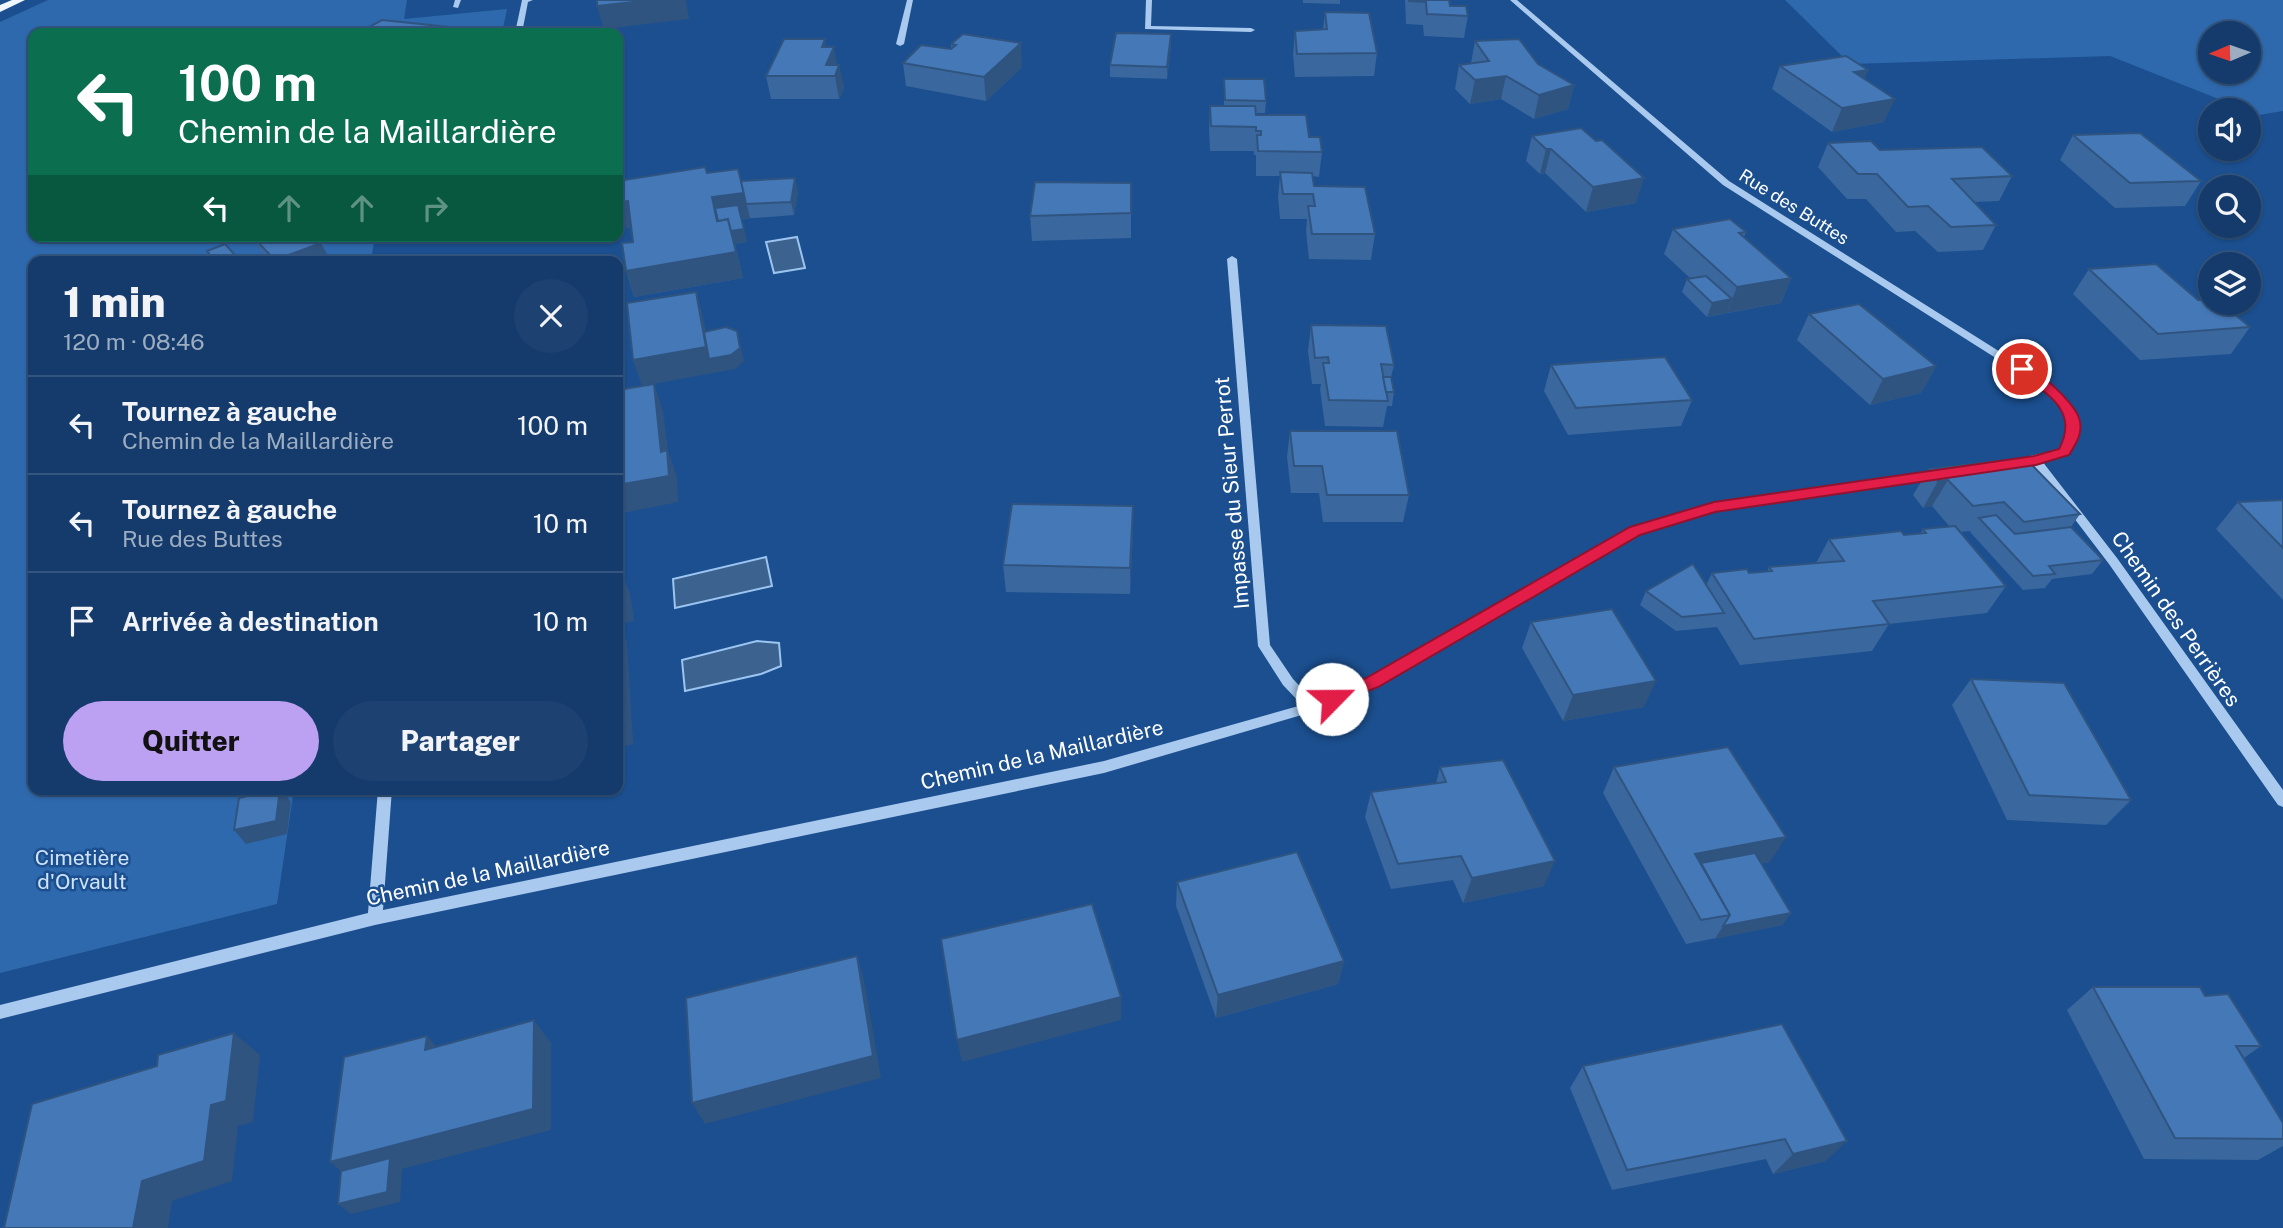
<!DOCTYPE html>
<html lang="fr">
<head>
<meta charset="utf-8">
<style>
	:root { --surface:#143b6b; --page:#1d4271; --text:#f1f3f6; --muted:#9dadc1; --line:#33557e; --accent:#bca0f2 }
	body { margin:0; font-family:"Public Sans",sans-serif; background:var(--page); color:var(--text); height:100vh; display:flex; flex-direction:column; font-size:26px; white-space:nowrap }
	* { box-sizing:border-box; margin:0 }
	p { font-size:23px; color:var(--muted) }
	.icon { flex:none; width:38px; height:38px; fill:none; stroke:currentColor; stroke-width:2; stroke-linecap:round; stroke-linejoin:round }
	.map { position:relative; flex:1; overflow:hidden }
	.drawer { position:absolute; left:28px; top:256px; width:595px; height:539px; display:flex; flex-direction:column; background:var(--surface); border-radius:14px; box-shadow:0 2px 5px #0004,0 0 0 2px var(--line) }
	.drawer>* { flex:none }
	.hud { position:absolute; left:28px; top:28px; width:595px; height:214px; border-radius:14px; box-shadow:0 2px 5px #0004,0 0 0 2px var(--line); background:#0b6e4f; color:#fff; overflow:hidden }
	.needle { width:46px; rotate:268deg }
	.buttons { position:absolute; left:2198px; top:21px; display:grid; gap:14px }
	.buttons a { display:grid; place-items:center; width:63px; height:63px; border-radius:50%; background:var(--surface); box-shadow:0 2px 5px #0004,0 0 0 2px var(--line); font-size:35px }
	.pin { position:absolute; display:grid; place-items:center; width:60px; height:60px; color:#fff; margin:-30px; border:4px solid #fff; border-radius:50%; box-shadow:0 2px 7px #0007 }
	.me { position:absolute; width:77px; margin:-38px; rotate:67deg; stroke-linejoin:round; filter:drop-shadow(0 0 5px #0008) }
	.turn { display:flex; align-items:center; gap:24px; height:147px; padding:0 35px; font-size:32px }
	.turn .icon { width:91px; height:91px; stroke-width:2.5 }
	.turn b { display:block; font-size:49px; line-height:60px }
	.lanes { display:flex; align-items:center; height:66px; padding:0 35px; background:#0003; justify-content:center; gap:35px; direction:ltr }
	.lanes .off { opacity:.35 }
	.round { display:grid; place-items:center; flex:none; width:74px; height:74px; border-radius:37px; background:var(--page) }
	.summary { display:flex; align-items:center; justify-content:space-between; height:119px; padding:0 35px }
	h1 { font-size:42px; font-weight:800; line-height:52px }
	.button { display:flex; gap:14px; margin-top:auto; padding:14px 35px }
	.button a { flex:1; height:80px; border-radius:42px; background:var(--accent); color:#111; font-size:28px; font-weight:800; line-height:80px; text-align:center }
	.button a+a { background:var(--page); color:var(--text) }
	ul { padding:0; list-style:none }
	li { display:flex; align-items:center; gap:21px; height:98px; padding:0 35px; border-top:2px solid var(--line) }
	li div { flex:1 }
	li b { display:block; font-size:26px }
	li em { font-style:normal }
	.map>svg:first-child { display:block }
</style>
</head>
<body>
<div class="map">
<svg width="2283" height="1228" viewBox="0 0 2283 1228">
	<rect width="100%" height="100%" fill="#1b4f8f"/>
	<g fill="#2e69ad" fill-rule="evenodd">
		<path d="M48,0h359l-3,19 103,-10 -5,24h-469v203h342l-4,25h-338v528h261l-17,115 -277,69v-951z"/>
		<path d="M1785,0h498v111l-24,4 -149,-59 -260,8zM2210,33h39v39h-39z"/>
	</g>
	<g fill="#3c6290" stroke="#9cc4f0" stroke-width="2">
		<path d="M797,237l8,31 -31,5 -8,-31z"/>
		<path d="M766,557l6,29 -97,22 -2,-29z"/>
		<path d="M757,641l22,2 2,23 -20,8 -76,17 -3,-31z"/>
	</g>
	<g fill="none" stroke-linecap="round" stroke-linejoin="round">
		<g fill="#a9c9ee" fill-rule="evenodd">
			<path d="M455,0h6l-3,8 -5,-1z"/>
			<path d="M522,0h11l-5,2 -6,31h-7z"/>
			<path d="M907,0h6l-9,44 -4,2 -4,-2z"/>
			<path d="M1146,0h6l-1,26 100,2 4,2 -4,2 -106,-3z"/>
			<path d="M1510,0h7l212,181 314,198c16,13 41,31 35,55 -1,7 -7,14 -10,20l-26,7 75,97 166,232v17l-5,-2 -169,-241 -77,-101 -19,5 -5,-4 1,-3 51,-12c2,-4 6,-10 8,-15 5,-23 -17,-38 -33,-51l-312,-198z"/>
			<path d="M1232,256l5,3 33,386 23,34 21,22 53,-22 264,-151 83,-25 225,-33 6,4 -6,4 -224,33 -76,23 -262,151 -65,27 -208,61 -729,152 -375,94v-14l368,-92 10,-124h14l-9,121 721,-149 198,-56 -19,-20 -25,-39 -31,-387z"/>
		</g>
		<path fill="#f0f6ff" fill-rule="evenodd" d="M12,0h13l-25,12v-7z"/>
	</g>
	<g fill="#3a679d">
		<path d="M1303,0h37v4l-37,-1z"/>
		<path d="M1405,0h44l1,6 18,10 -4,22 -40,-2 -1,-11 -17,-1z"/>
		<path d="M1325,12l52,41 -3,23 -79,1 -2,-23 2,-23 28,-2z"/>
		<path d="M1171,34v12l-4,33 -57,-2v-12z"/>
		<path d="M1475,41l63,23 36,21 -6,24 -34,10 -33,-20 -31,5 -15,-15 4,-24 12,-2z"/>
		<path d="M951,44l71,23 -36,34 -80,-15 -3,-23 48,-14z"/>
		<path d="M826,47l11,18 7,23 -5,11h-68l-5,-23z"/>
		<path d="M1780,66l88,4 -4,9 20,43 -52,10 -60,-43z"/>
		<path d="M1224,79l42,22 -1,12h-9v2l53,22 13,15 -3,25 -7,-1 2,10 61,48 -4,26 -62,-1 -3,-28 1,-12h-27l-2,-22 2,-21h-24v-21h-2v-4h-44l-1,-21 1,-24h14z"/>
		<path d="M2073,135l128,46 -16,25 -70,2 -55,-48z"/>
		<path d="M1532,136l104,67 -50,9 -41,-39 -5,1 -14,-13z"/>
		<path d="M1828,143l52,7 132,26 -13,25 -24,1 21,23 -13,25 -45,2 -23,-21 -19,1 -30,-33h-19l-29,-32z"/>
		<path d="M707,173l34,8 57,10 -4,24 -53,4 6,23 -12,2 8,34 -109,19 -8,-26 7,-29 -2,-15 -5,1z"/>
		<path d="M1131,183v55l-99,3 -2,-25z"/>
		<path d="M1673,229l73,3 -2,5 47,41 -10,25 -74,14 -25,-25 5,-13 3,-1 -26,-24z"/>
		<path d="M251,236l70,7 7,13 -13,5h-45l-12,-13z"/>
		<path d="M2089,269l161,58 -19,27 -91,6 -67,-66z"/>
		<path d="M1809,314l127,52 -15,27 -51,12 -73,-65z"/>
		<path d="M1311,325l83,40 -3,12 3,15 -2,14h-5l-4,21 -58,-1 -5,-37 1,-5h-9l-4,-33z"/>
		<path d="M1551,365l141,35 -11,26 -113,9 -24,-44z"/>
		<path d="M1290,431l119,64 -6,27h-80l-4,-29h-28l-4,-36z"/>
		<path d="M1929,469l151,45 -9,13 32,33 -11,14 -40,5 -7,9 -22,2 -53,-58 1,-1 -11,1 46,54 -19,27 -98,11 -17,27 -132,14 -23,-38 -41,4 -36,-26 6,-14 60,-6 6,-12h37l18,-1 2,-5 47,-4 13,-24 91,-5 3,-5 27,-2 -18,-21 -9,2 -10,-13z"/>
		<path d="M2283,500v100l-67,-71 22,-27z"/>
		<path d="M1133,532l-3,62 -124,-2 -3,-27z"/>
		<path d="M1531,622l113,85 -81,14 -41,-73z"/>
		<path d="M1971,679l160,121 -25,25 -99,-5 -55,-115z"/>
		<path d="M1440,767l104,119 -81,17 -10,-23 -62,9 -26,-72 6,-25 65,-9z"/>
		<path d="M1614,767l156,95 -9,1 30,50 -9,12 -96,19 -83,-151z"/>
		<path d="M1177,882l167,79 -6,23 -122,34 -40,-112z"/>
		<path d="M2093,987l112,9 56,50 -17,12 39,81v7l-25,14 -114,-1 -77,-149z"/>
		<path d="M1782,1024l44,137 -53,13 -7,-15 -154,31 -42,-102 13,-22z"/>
	</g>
	<g fill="#305480">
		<path d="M652,0h34l3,19 -85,10 -7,-23z"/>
		<path d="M449,27l3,6h-13z"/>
		<path d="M1171,34v12l-4,33v-12z"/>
		<path d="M825,39l3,20 6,-12 4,23 1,-5 5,23 -5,11 -4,-23h-8l-5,-29z"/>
		<path d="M1021,43l1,24 -36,34 -2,-24z"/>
		<path d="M1868,70l-10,23 -4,-21z"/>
		<path d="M1506,76l-5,23 -31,5 5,-24z"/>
		<path d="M1574,85l-6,24 -34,10 5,-24z"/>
		<path d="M1895,99l-11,23 -52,10 10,-24z"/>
		<path d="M1546,149h5l-6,24 -5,1z"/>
		<path d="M738,169l12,49 -22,2 16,9 3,13 -12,2 8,34 -109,19 -8,-26 98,-25 -12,-49z"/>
		<path d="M795,178l3,13 -4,24 -3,-13z"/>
		<path d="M1644,178l-8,25 -50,9 7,-25z"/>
		<path d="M628,201l8,25 -10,2 -8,-25z"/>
		<path d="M321,243l7,13 -13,5h-40v-1z"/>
		<path d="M235,255l4,6h-19z"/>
		<path d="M1791,278l-10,25 -54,10 10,-26z"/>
		<path d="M696,292l7,25 8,42 26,-28 7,30 -9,8 -93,17 -9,-26z"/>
		<path d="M1732,299l-5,14 -20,4 5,-14z"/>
		<path d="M1936,366l-15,27 -51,12 13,-26z"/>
		<path d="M654,384l9,27 5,40 9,26 1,25 -60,12v-29l43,-33z"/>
		<path d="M1948,480l-16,26 -9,2 15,-27z"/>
		<path d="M1133,506v26l-3,62v-26z"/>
		<path d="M618,559l3,35 -2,-27 11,26 4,28 -15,3 8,18 6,102 -15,4z"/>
		<path d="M1656,681l-12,26 -81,14 10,-26z"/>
		<path d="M280,789l11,13 -4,32 -41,10 -12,-14z"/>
		<path d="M1786,837l-16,25 -76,14 1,-22z"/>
		<path d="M1555,861l-11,25 -81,17 9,-25z"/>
		<path d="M1791,913l-9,12 -67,14 8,-13z"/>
		<path d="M857,956l7,24 17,98 -176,46 -13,-21z"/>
		<path d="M1344,961l-6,23 -122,34 2,-23z"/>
		<path d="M1121,997v23l-159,42 -5,-22z"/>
		<path d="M534,1020l17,23v87l-149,39 -2,33 -49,12 -13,-10 16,-22 -24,-20z"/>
		<path d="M234,1033l26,22 -7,67 -15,4 -6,55 -60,20 -4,27h-35l9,-47 69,-76z"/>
		<path d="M427,1036l20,22 -22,-8z"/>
		<path d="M1847,1141l-21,20 -53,13 20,-20z"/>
	</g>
	<g fill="#4478b7" stroke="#305480" stroke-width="2">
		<path d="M597,0h55l-55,6z"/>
		<path d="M1409,0h40l1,6h16l2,10 -41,-2 -1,-12 -17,-1z"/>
		<path d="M1325,12l44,1 8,40 -80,1 -2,-23 32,-2z"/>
		<path d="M382,20l67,7 -10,6h-72l8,-5 -6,-1z"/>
		<path d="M1116,33l55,1 -4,33 -57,-2z"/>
		<path d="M963,34l58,9 -37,34 -81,-14 18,-18 30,4 5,-4 -5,-1z"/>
		<path d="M784,39h41l-3,8h12l-8,18h13l-4,11h-69z"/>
		<path d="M1519,39l19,25 36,21 -35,10 -33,-19 -31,4 -16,-15 30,-4 -14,-20z"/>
		<path d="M1846,56l22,14 -14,2 41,27 -53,9 -62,-42z"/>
		<path d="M1224,79h40l2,22 -41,-1z"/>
		<path d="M1210,106h45l1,9h50l3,22h11l2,15 -64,-1 -1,-16h4v-4h-5v-4l-45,-1z"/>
		<path d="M1581,128l15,13 6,-1 42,38 -51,9 -42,-38h-5l-14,-13z"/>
		<path d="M2140,133l61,48 -71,2 -57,-48z"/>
		<path d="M1871,141l9,9 102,-3 30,29 -60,3 44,46 -45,2 -23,-21 -20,1 -31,-33h-19l-30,-31z"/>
		<path d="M705,167l2,6 31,-4 6,24 -32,4 5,24 11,-2 8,33 -110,19 -4,-28 11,-1 -5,-41 -10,2v-22z"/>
		<path d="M1280,172l32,1 2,13 51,1 10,47h-63l-4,-28h7l-2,-12h-30z"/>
		<path d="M795,178l-4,24 -45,2 -5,-23z"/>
		<path d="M1035,182l96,1v30l-101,3z"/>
		<path d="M738,205l6,24 -13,2 -3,-12 -10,2 -3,-13z"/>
		<path d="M1730,219l16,13 -7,1 52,45 -54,9 -64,-58z"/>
		<path d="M252,236h63l6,7 -46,17z"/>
		<path d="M225,244l10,11 -15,6h-5l-8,-10z"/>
		<path d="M2156,264l42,36h12v3h11l29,24 -92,7 -69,-65z"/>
		<path d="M1706,276l26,23 -20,4 -25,-24z"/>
		<path d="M696,292l10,55 -73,13 -6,-57z"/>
		<path d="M1859,304l77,62 -53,13 -74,-65z"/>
		<path d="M1311,325l75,1 8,39 -13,-1 7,37 -59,-1 -6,-37h6l-1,-6 -13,1z"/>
		<path d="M726,327l11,4 3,17 -9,7 -22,4 -5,-27z"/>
		<path d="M1665,357l27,43 -116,8 -25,-43z"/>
		<path d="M1383,377h8l3,15h-8z"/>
		<path d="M654,384l7,68 6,-2 2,26 -51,9v-95z"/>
		<path d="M1290,431h107l12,64h-82l-5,-29h-28z"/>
		<path d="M2025,458l55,56 -56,8 -20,-20 -31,4 -25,-26 -10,1 -9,-12z"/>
		<path d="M2283,500v48l-45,-46z"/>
		<path d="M1012,504l121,2 -3,62 -127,-3z"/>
		<path d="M1996,515l19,19 56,-7 32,33 -54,6 6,8 -22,2 -54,-58z"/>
		<path d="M1955,526l51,60 -133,15 16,23 -135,15 -42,-66 35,-4 2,4 23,-2 -3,-4 75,-6 -15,-22 72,-8 3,4 22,-2 -3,-4z"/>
		<path d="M1693,564l31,49 -42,4 -36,-26z"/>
		<path d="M618,567h1l4,27 -5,1z"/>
		<path d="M1612,609l44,72 -83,14 -42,-73z"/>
		<path d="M618,660l3,58 -3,1z"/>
		<path d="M1971,679l93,4 67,117 -102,-5z"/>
		<path d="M1728,747l58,90 -91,17 35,61 -29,5 -87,-153z"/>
		<path d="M1503,760l52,101 -83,17 -11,-22 -63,8 -27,-72 75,-10 -6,-15z"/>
		<path d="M276,789h4l-4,32 -42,9 5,-32z"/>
		<path d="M1297,852l47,109 -126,34 -41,-113z"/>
		<path d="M1755,853l36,60 -68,13 7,-11 -29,-52z"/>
		<path d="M1092,904l29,93 -164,43 -16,-101z"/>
		<path d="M857,956l16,100 -181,47 -6,-105z"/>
		<path d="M2093,987h107l5,9 23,-2 33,52h-25l47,77v16l-108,-1z"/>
		<path d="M534,1020l-1,89 -203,53 14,-105 83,-21 -2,14z"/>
		<path d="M1782,1024l65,117 -54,13 -8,-15 -158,31 -44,-104z"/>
		<path d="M234,1033l-8,68 -15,4 -7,56 -62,20 -9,47h-129l28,-124 125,-38 1,-11z"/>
		<path d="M390,1158l-3,34 -49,12 3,-33z"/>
	</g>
	<path fill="#e11d48" stroke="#92132f" stroke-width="2" d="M2017,366c17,-2 57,36 62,52 5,14 -3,26 -10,37l-33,10 -321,47 -75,23 -262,152 -46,18 -8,-6 2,-5 40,-16 264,-151 84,-25 320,-46 25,-7c21,-40 -14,-56 -42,-77z"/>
	<g text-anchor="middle" stroke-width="5" stroke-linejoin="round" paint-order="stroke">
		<g font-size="18" fill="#fff" stroke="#1b4f8f">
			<text transform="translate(1794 207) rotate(32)" y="6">Rue des Buttes</text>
		</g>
		<g font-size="21" fill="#fff" stroke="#1b4f8f">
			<text transform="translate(1232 493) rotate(-95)" y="7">Impasse du Sieur Perrot</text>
			<text transform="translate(2176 619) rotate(55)" y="7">Chemin des Perrières</text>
			<text transform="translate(1042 755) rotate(-13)" y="7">Chemin de la Maillardière</text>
			<text transform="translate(488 873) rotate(-12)" y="7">Chemin de la Maillardière</text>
		</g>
		<g font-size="21" fill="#cfe3fa" stroke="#1b4f8f">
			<text x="82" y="865">Cimetière<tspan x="82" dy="24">d'Orvault</tspan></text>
		</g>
	</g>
</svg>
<div class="buttons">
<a><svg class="needle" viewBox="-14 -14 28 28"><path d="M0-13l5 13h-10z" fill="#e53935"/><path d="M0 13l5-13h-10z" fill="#9dadc1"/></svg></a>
<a><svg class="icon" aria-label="sound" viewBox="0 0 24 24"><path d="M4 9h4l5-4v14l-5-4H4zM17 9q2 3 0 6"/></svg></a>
<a><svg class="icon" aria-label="search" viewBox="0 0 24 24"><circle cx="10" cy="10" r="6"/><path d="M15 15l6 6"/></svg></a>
<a><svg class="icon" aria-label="layers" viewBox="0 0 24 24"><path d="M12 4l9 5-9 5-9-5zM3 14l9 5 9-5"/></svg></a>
</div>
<div class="pin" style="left:2022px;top:369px;background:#d93025"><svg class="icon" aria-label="arrive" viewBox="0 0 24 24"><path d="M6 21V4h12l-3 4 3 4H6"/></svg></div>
<svg class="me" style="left:1332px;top:699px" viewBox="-20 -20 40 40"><circle r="19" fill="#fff"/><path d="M0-13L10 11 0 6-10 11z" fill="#e11d48"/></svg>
<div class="hud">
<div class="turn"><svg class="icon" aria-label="left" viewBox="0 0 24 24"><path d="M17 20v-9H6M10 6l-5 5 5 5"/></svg><div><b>100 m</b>Chemin de la Maillardière</div></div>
<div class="lanes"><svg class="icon" aria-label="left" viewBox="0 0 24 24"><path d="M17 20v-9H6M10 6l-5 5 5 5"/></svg><svg class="icon off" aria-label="ahead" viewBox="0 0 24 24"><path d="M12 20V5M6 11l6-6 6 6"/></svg><svg class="icon off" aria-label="ahead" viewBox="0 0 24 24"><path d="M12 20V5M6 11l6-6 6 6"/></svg><svg class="icon off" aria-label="right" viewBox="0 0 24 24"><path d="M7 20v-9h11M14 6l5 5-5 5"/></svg></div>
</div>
<section class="drawer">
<div class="summary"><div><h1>1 min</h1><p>120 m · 08:46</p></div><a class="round"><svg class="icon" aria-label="close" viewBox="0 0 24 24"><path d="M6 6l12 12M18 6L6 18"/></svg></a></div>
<ul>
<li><svg class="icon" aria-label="left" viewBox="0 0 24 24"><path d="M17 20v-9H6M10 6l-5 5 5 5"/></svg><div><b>Tournez à gauche</b><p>Chemin de la Maillardière</p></div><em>100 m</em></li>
<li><svg class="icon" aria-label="left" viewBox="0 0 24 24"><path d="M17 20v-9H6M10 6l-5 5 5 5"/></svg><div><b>Tournez à gauche</b><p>Rue des Buttes</p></div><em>10 m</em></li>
<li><svg class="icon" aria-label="arrive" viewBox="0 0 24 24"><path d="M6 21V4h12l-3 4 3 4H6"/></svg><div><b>Arrivée à destination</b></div><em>10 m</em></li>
</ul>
<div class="button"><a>Quitter</a><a>Partager</a></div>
</section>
</div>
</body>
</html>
